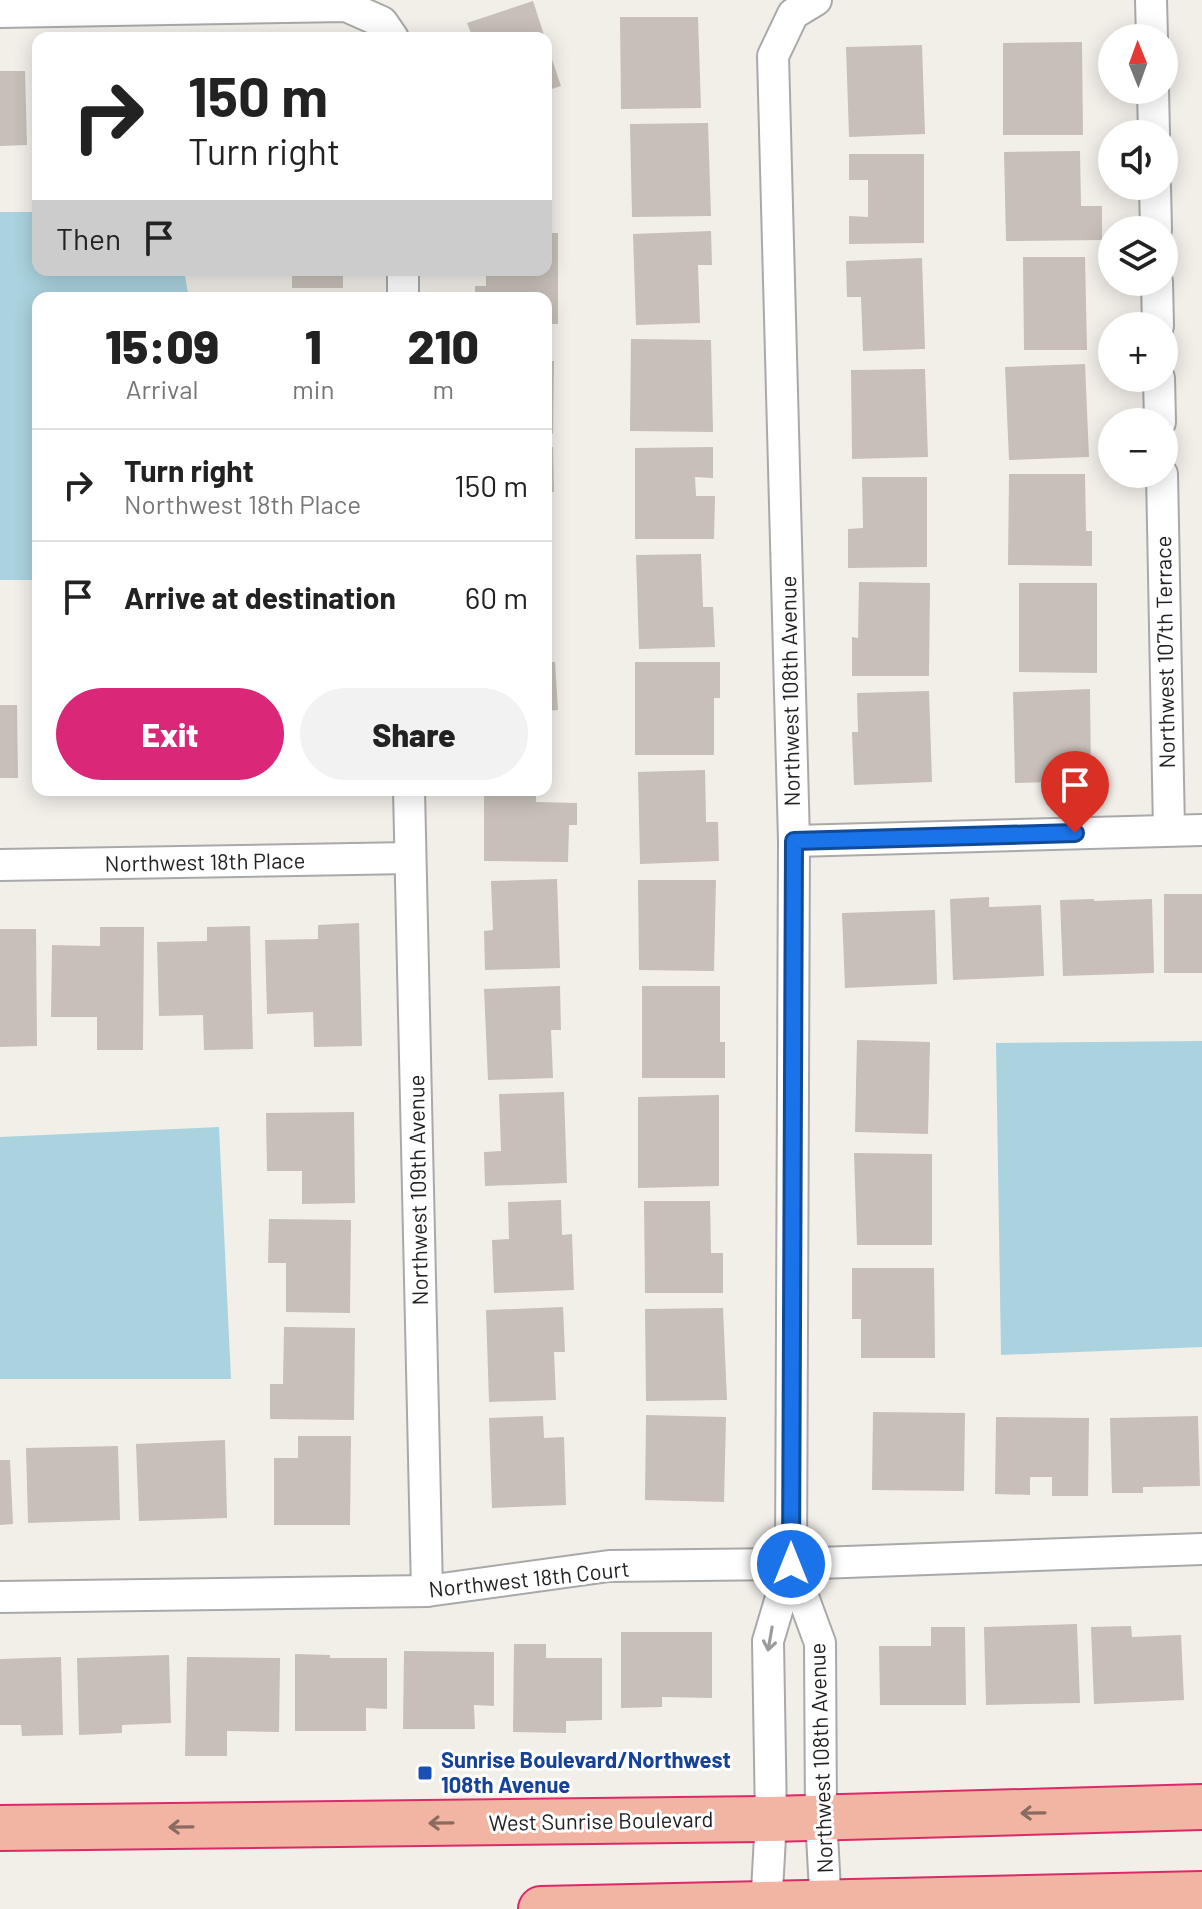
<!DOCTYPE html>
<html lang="en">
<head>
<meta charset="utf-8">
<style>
	:root { --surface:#fff; --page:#f2f2f2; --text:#222; --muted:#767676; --line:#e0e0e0; --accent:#db2777 }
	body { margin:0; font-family:Barlow,sans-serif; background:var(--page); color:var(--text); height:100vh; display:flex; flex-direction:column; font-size:30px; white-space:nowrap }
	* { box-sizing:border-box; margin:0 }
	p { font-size:26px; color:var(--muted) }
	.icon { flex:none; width:44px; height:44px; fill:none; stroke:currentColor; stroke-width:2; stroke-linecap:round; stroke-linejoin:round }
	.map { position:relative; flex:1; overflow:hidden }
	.sheet { position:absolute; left:32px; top:292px; width:520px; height:504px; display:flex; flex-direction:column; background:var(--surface); border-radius:16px; box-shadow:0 4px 20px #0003 }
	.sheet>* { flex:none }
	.banner { position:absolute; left:32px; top:32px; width:520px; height:244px; border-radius:16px; box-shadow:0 4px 20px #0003; background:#fff; color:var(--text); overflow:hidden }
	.needle { width:52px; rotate:359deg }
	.controls { position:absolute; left:1098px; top:24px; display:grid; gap:16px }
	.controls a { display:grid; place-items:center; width:80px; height:80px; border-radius:50%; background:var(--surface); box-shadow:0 4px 20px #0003; font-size:40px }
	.pin { position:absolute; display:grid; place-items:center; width:68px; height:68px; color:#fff; margin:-82px -34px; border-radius:50% 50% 50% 0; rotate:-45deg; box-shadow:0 0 8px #0007 }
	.pin .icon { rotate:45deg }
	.me { position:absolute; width:88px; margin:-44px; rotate:0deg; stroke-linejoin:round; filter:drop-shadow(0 0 6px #0008) }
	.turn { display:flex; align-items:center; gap:28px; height:168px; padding:0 24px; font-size:36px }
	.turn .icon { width:104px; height:104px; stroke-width:2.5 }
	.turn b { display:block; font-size:56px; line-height:68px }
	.then { display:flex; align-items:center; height:76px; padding:0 24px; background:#0003; gap:16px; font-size:30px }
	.eta { display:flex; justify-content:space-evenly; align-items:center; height:136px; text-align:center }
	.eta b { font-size:48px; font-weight:800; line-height:56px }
	.action { display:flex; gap:16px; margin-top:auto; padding:16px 24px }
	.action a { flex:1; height:92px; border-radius:48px; background:var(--accent); color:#fff; font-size:32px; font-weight:800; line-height:92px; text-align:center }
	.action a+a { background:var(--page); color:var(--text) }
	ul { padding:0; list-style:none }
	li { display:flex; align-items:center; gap:24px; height:112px; padding:0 24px; border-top:2px solid var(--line) }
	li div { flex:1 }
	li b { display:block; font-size:30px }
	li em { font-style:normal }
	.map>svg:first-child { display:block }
</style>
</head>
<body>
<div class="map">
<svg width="1202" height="1909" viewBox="0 0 1202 1909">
	<rect width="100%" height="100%" fill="#f2efe9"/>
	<g fill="#aad3df">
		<path d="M0,212h38v58h146l5,28h-151v282h-38z"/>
		<path d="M1202,1041v306l-201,8 -5,-312z"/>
		<path d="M219,1127l12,252h-231v-242z"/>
	</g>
	<g fill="#c7bfb8">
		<path d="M533,1l12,37h-72l-6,-15z"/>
		<path d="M620,17h78l3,91 -80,1z"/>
		<path d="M546,42l15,44 -15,5z"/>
		<path d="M1082,42l1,93h-80v-92z"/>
		<path d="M922,45l3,89 -76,3 -3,-90z"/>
		<path d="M0,71h25l2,74 -27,1z"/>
		<path d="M708,123l3,93 -79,1 -2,-93z"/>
		<rect x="546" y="147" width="4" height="69"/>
		<path d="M1080,151l1,55h21v34l-96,1 -2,-89z"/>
		<path d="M849,154h75v89l-75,1v-28l19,1v-37h-19z"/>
		<path d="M711,231l1,34h-14l2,58 -64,2 -3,-91z"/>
		<path d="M546,233h12v91h-12v-26h-71v-12h11v-16h60z"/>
		<path d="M1023,257h62l2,93h-63z"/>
		<path d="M922,258l3,91 -62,2 -2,-54h-14l-1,-36z"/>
		<rect x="292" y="270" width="51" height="18"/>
		<path d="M631,339l80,1 2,92 -83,-1z"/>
		<path d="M546,361h8l-1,73 -7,-1z"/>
		<path d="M1085,364l4,93 -80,3 -4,-93z"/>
		<path d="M925,369l3,88 -76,2 -1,-89z"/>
		<path d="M546,447h7l1,45h-8z"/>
		<path d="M713,447v31l-18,-1 1,19h19l-1,43h-79v-91z"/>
		<path d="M1009,474h76l1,57h6v35l-84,-1z"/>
		<path d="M862,477h65v90l-79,1v-39l15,-1z"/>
		<path d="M701,554l2,53h10l2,40 -76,2 -3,-94z"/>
		<path d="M546,559h4l1,90h-5z"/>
		<path d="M859,582l71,1 -1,93h-77v-39l6,1z"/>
		<path d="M1019,583h78v90l-78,-1z"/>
		<path d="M546,662h9l3,48 -12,1z"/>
		<path d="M635,662h85v36h-6v57h-79z"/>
		<path d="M1090,689l1,92 -76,2 -2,-91z"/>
		<path d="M929,691l3,91 -78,3 -2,-53h6l-1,-39z"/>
		<rect x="34" y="704" width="4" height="69"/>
		<path d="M0,705h17l1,73h-18z"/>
		<path d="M705,770l1,52h12l1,39 -79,3 -2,-92z"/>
		<path d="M484,790h52v12l41,1v22h-8l-1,37 -84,-1z"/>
		<path d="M557,879l3,89 -75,2 -1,-39 9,-1 -2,-49z"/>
		<path d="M638,880h78l-2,91 -75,-1z"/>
		<rect x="1164" y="894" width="38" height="79"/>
		<path d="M989,897v10l52,-2 3,71 -91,4 -3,-81z"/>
		<path d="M1094,899v2l58,-2 2,74 -91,3 -3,-76z"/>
		<path d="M935,910l2,74 -92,4 -3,-75z"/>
		<path d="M359,923l3,123 -48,1 -1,-35 -46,2 -2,-74 53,-1v-14z"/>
		<path d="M250,926l3,123 -49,1 -1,-35 -44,1 -2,-74 50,-1v-14z"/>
		<path d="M100,927h44l-1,123h-46v-33h-46l1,-72 48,1z"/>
		<path d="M0,929h36l1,117 -37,1z"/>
		<path d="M560,986l1,44h-10l2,48 -65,2 -4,-91z"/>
		<path d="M642,986h78v56h5v36h-83z"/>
		<path d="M857,1040l73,2 -2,92 -73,-2z"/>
		<path d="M564,1092l3,91 -82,3 -1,-34 17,-1 -2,-57z"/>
		<path d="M719,1095v91l-81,2v-91z"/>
		<path d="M354,1112l1,91 -53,1v-33h-35l-1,-58z"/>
		<path d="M854,1153l78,1v91h-75z"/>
		<path d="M561,1200l1,35 10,-1 2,56 -80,3 -2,-53 17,-1 -1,-37z"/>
		<path d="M644,1201h66l1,52h12v40h-78z"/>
		<path d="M269,1219l82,1 -1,93 -64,-1v-49h-18z"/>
		<path d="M852,1268h82l1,90h-74v-39h-9z"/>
		<path d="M563,1307l2,45h-11l2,48 -67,2 -3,-92z"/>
		<path d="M723,1308l4,92 -81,1 -1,-92z"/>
		<path d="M284,1327l71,1 -1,92 -84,-1v-35h13z"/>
		<path d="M873,1412l92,1 -1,78 -92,-1z"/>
		<path d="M646,1415l80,2 -2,85 -79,-2z"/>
		<path d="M543,1416l1,22 20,-1 2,68 -74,3 -3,-90z"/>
		<path d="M1198,1416l2,70 -57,1v6h-31l-2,-75z"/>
		<path d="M996,1417l93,1 -1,78h-36v-19h-22v18l-35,-1z"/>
		<path d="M298,1436h53l-1,89h-76v-67h24z"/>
		<path d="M225,1440l2,78 -88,3 -3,-77z"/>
		<path d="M118,1446l2,74 -92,3 -2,-75z"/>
		<path d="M0,1460h10l3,64 -13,1z"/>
		<path d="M1077,1624l3,79 -94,2 -2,-78z"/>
		<path d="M1131,1626l1,11 49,-2 3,65 -90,4 -3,-77z"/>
		<path d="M931,1627h34l1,78h-86l-1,-59h52z"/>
		<path d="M621,1632h91v66l-50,-1v10l-41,1z"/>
		<path d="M514,1644h32v14h56v62l-36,1v12l-53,-1z"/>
		<path d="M404,1651l90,1v54l-20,-1 1,24h-72z"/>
		<path d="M295,1654l35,1v3h57v51l-21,-1v23h-71z"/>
		<path d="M169,1655l2,68 -49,2v8l-43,2 -2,-77z"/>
		<path d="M61,1657l2,78 -41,1 -1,-11h-21v-66z"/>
		<path d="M187,1657l93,1 -1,74 -52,-1v25h-42z"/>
	</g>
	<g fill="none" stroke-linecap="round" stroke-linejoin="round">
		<defs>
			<g id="minor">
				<path d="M1151,0l1,38"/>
				<path d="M0,12l346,-6 36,16 11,16"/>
				<path d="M1153,90l1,44"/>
				<path d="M1155,186l1,44"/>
				<path d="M403,270v28"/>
				<path d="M1157,282l1,44"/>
				<path d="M1159,378l1,44"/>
				<path d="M1162,474l7,356"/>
				<path d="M409,790l18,801"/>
				<path d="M794,841l408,-11"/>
				<path d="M0,865l410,-7"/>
				<path d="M791,1564l29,79 1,174 5,92"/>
				<path d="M0,1597l427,-6 182,-25 182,-2 411,-15"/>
				<path d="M766,1909l5,-90 -3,-178 23,-77 3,-723 -21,-785 20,-42 23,-14"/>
			</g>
			<g id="trunk">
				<path d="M0,1828l771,-9 431,-12"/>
				<path d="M541,1909l661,-15"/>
			</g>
		</defs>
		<use href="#minor" stroke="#a9a9a9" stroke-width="34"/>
		<use href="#trunk" stroke="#dc2a67" stroke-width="48"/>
		<use href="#minor" stroke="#fff" stroke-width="30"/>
		<use href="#trunk" stroke="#f2b4a3" stroke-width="44"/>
	</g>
	<defs><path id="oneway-shaft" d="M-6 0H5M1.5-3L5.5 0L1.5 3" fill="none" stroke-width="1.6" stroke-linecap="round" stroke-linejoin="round" transform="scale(2)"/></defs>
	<use stroke="#9c9c9c" href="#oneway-shaft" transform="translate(770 1639) rotate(100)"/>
	<g stroke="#8a6b62">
		<use href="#oneway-shaft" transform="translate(1033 1813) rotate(179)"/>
		<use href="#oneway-shaft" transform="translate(441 1823) rotate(179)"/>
		<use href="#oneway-shaft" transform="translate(181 1827) rotate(179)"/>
	</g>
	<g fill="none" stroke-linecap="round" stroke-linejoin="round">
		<defs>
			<path id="route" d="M791,1564l3,-723 281,-8"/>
		</defs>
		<use href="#route" stroke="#114b97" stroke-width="20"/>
		<use href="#route" stroke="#1a73e8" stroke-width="14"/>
	</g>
	<rect fill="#1a4fb4" stroke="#fff" stroke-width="3" x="417" y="1765" width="16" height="16" rx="4"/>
	<g text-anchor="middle" stroke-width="6" stroke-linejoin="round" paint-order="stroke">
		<g font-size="22" fill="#222" stroke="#fff">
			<text transform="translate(1165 652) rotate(-91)" y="8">Northwest 107th Terrace</text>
			<text transform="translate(790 691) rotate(-91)" y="8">Northwest 108th Avenue</text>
			<text transform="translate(205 862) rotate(-1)" y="8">Northwest 18th Place</text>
			<text transform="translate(418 1190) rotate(-91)" y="8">Northwest 109th Avenue</text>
			<text transform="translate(529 1579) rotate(-6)" y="8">Northwest 18th Court</text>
			<text transform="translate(821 1758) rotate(-92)" y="8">Northwest 108th Avenue</text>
			<text transform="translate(601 1821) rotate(-1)" y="8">West Sunrise Boulevard</text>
		</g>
		<g font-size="22" font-weight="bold" fill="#164399" stroke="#fff" text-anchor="start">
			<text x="441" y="1768">Sunrise Boulevard/Northwest<tspan x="441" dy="25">108th Avenue</tspan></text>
		</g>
	</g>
</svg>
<div class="controls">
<a><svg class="needle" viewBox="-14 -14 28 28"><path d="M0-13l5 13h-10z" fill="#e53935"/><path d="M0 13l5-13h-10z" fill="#767676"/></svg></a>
<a><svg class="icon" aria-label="sound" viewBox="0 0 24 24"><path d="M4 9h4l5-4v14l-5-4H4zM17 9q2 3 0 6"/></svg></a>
<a><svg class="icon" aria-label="layers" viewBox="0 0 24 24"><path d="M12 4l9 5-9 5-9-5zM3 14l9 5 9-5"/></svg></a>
<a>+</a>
<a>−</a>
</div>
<div class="pin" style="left:1075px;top:833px;background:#d93025"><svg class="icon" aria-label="arrive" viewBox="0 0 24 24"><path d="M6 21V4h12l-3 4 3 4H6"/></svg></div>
<svg class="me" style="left:791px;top:1564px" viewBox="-20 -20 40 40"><circle r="17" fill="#1a73e8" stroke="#fff" stroke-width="3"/><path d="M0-11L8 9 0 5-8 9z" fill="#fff"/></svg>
<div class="banner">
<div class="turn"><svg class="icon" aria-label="right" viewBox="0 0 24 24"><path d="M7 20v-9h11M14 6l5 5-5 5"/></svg><div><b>150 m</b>Turn right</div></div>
<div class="then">Then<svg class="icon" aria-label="arrive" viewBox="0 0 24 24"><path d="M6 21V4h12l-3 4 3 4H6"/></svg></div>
</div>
<section class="sheet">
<div class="eta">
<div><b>15:09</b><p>Arrival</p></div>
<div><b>1</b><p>min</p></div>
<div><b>210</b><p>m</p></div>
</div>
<ul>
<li><svg class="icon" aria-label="right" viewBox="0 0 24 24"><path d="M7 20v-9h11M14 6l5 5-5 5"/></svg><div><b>Turn right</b><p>Northwest 18th Place</p></div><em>150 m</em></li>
<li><svg class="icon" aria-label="arrive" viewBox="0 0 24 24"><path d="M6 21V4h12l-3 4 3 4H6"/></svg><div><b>Arrive at destination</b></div><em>60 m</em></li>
</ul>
<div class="action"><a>Exit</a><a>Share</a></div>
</section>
</div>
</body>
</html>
